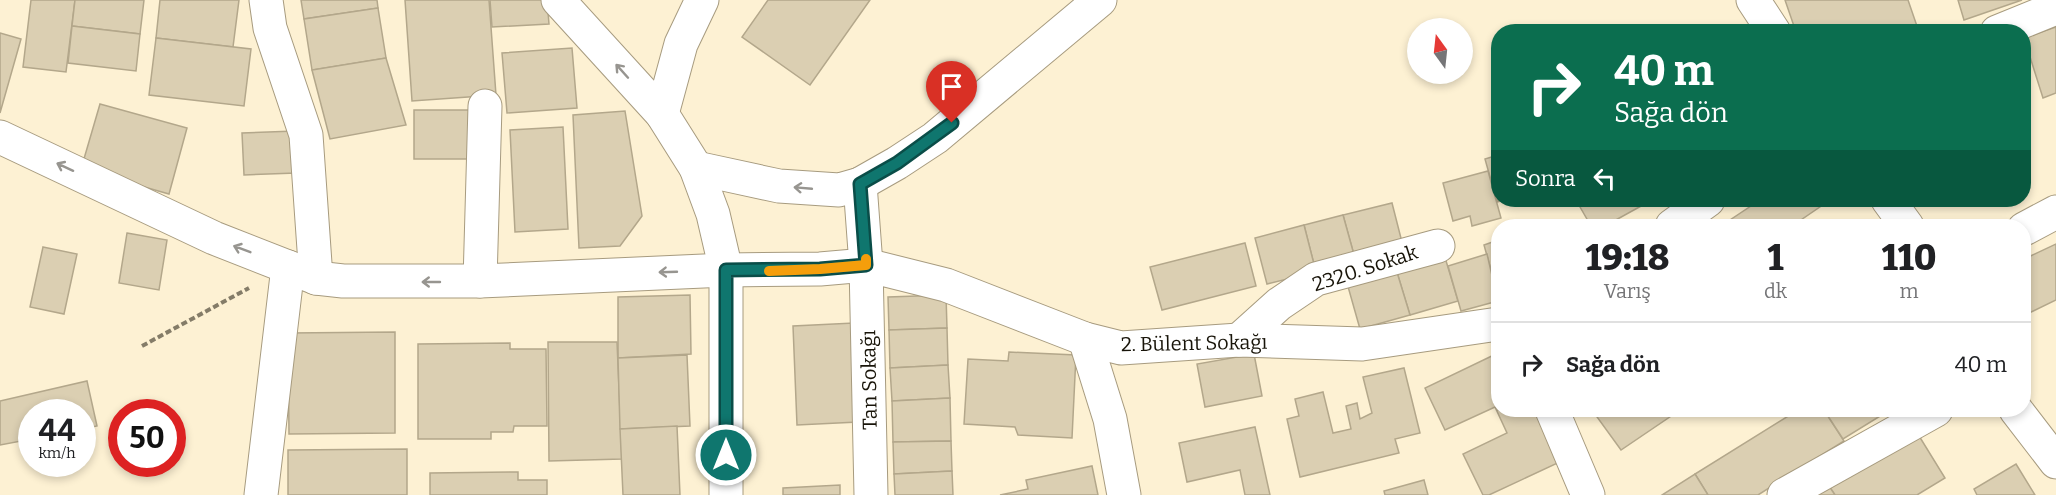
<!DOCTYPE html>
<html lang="tr">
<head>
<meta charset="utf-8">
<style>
	:root { --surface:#fff; --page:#f2f2f2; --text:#202124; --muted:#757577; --line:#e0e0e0 }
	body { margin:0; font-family:Bitter,serif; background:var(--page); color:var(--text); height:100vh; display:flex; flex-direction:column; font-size:22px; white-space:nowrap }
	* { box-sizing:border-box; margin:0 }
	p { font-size:20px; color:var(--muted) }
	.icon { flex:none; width:33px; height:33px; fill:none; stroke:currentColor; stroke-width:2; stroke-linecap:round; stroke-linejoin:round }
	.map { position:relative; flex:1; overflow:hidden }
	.details { position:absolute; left:1491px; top:219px; width:540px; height:198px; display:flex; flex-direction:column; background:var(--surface); border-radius:24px; box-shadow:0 3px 9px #0003 }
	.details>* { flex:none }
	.top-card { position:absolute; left:1491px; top:24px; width:540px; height:183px; border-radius:24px; box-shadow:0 3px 9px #0003; background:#0b6e4f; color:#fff; overflow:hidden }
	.needle { width:39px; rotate:345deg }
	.buttons { position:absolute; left:1407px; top:18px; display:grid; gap:12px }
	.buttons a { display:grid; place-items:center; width:66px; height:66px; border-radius:50%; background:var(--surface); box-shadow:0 3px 9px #0003; font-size:30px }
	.speed { position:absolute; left:18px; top:399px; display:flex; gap:12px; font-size:30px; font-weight:700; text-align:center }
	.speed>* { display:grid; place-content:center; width:78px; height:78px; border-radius:50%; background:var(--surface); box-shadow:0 3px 9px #0003; line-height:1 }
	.speed small { font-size:15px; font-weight:400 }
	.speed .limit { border:9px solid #d22; background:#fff; color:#111 }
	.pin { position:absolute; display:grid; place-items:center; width:51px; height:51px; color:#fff; margin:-62px -26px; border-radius:50% 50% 50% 0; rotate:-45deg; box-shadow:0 0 6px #0007 }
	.pin .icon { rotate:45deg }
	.me { position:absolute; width:66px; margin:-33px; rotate:0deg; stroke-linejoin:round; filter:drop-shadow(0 0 4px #0008) }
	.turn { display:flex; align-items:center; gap:21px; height:126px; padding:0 24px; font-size:27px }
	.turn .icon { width:78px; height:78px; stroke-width:2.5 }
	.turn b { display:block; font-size:42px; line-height:51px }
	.then { display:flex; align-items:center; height:57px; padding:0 24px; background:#0003; gap:12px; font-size:22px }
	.eta { display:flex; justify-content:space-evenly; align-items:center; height:102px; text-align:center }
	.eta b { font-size:36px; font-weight:800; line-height:42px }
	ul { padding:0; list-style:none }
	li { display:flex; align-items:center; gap:18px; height:84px; padding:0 24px; border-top:2px solid var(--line) }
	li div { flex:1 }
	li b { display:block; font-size:22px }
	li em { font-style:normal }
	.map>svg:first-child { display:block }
</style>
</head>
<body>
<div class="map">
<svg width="2056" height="495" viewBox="0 0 2056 495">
	<rect width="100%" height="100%" fill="#fdf1d3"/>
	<g fill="#dbcfb2" stroke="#b3a78b" stroke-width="1.5">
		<path d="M31,0h44l-9,72 -43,-5z"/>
		<path d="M75,0h69l-4,34 -68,-8z"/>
		<path d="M160,0h79l-6,47 -77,-9z"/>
		<path d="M301,0h76l1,8 -74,11z"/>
		<path d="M405,0h84l7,95 -84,6z"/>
		<path d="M490,0h57l2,24 -57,3z"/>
		<path d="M768,0h102l-60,85 -68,-48z"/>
		<path d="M1785,0h123l11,32h-123z"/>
		<path d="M1958,0h64l-58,20z"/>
		<path d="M378,8l8,50 -74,12 -8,-51z"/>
		<path d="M72,26l68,8 -4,37 -68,-8z"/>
		<path d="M2056,27v66l-13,5 -19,-60z"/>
		<path d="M0,33l21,6 -21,74z"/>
		<path d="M156,38l95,11 -7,57 -95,-11z"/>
		<path d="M572,48l5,60 -70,5 -5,-60z"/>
		<path d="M386,58l20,67 -76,14 -18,-69z"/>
		<path d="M100,104l87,24 -18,66 -88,-25z"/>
		<rect x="414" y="110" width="57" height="49"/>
		<path d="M625,111l17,105 -22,30 -41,2 -6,-133z"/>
		<path d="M563,127l5,102 -53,3 -5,-102z"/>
		<path d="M295,131l1,42 -52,2 -2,-42z"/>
		<path d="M1498,155v45h6l-7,2 -12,-43z"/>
		<path d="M1488,171l13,47 -29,8 -2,-10 -17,5 -10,-38z"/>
		<path d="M1576,200h76l-47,26h-14z"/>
		<path d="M1760,200h70l-38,26h-71z"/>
		<path d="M1392,203l12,47 -48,12 -13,-47z"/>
		<path d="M1343,215l13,47 -40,10 -12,-47z"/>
		<path d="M1304,225l12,47 -49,12 -12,-46z"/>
		<path d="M127,233l40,7 -8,50 -40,-7z"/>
		<path d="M1498,240v55l-14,-50z"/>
		<path d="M1245,243l11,43 -94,24 -12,-43z"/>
		<path d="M2056,244v56l-31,15 -1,-56z"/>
		<path d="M43,247l34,7 -13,60 -34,-7z"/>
		<path d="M1444,254l14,47 -48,14 -14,-46z"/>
		<path d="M1487,254l11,47 -37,10 -13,-45z"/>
		<path d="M1396,269l14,46 -50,14 -13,-46z"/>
		<path d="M690,295l1,59 -73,4v-61z"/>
		<path d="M946,295l1,33 -58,2 -1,-33z"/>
		<path d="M854,323l4,99 -61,3 -4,-99z"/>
		<path d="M947,328l1,37 -58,3 -1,-38z"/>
		<path d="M395,332v101l-106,1 -1,-101z"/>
		<path d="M548,342h69l5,117 -73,2z"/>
		<path d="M510,343v6h36l1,77h-33l-1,6h-22v7h-73v-95z"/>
		<path d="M1009,352l67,3 -4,83 -54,-3 -3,-8 -51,-3 4,-65 40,2z"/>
		<path d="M1498,353v57h40l24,51 -73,34h-6l-20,-41 44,-21 -12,-26 -50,23 -20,-42z"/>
		<path d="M1254,354l8,42 -57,11 -8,-43z"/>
		<path d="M687,355l3,71 -70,3 -2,-71z"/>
		<path d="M948,365l2,33 -58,3 -2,-33z"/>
		<path d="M1404,368l16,65 -25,6 4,14 -99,24 -13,-58 12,-3 -4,-17 28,-7 10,41 18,-4 -5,-23 11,-3 3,16 12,-6 -9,-36z"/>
		<path d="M87,381l10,45 -15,3v-17h-50v27l-32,6v-44z"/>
		<path d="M950,398l1,43 -58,1 -1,-41z"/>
		<path d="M1592,410h88l-59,40z"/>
		<path d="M1798,410h26l20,31 -86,54h-50l-13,-21z"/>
		<path d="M1824,410h66l-47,29z"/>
		<path d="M677,426l3,69h-57l-3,-66z"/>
		<path d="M1255,427l15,68h-25l-5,-25 -53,12 -8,-39z"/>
		<path d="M1916,431l29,47 -28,17h-82l-6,-9z"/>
		<path d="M951,441l1,30 -58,3 -1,-32z"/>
		<path d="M407,449v46h-119v-45z"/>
		<path d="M2016,464l19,31h-58l-3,-6z"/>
		<path d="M1092,466l6,29h-98l28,-6 -2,-9z"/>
		<path d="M952,471l1,24h-58l-1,-21z"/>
		<path d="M518,472v8h29v15h-117v-22z"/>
		<path d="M1695,474l13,21h-46z"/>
		<path d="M1424,480l4,15h-43l-1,-4z"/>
		<path d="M840,485v10h-57v-7z"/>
		<path d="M1829,486l6,9h-21z"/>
	</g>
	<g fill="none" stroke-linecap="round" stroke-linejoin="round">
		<defs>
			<g id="street">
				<path d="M266,0l4,28 36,107 10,143"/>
				<path d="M1753,0l21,32"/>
				<path d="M1997,32l59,-24"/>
				<path d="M0,137l214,101 102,40 27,3h137l246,-11"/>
				<path d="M1888,200l19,26"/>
				<path d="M1672,226l36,-26"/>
				<path d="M2024,229l32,-17"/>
				<path d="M480,281l5,-175"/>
				<path d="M1085,339l25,80 14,76"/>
				<path d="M1239,340l40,-36 37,-25 122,-33"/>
				<path d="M1552,410l36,85"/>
				<path d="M2016,410l40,52"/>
				<path d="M261,495l27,-228"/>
				<path d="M871,495l-5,-230 80,20 139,54 36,9 118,-8 123,4 136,-20"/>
				<path d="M1784,495l152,-85"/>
			</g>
			<g id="secondary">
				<path d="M558,0l104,114 34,54 17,46 13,56v225"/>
				<path d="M662,114l19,-70 21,-44"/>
				<path d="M696,168l83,18 60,4 21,-6 37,-21 38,-25 165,-138"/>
				<path d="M726,270l94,-1 46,-4 -6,-81"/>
			</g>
		</defs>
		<use href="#street" stroke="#a79b7f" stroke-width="35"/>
		<use href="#secondary" stroke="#a79b7f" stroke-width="35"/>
		<path stroke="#847c68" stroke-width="4" stroke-dasharray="6 3" stroke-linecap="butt" d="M142,346l107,-58"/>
		<use href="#street" stroke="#fff" stroke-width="33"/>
		<use href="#secondary" stroke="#fff" stroke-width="33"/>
	</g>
	<defs><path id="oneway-shaft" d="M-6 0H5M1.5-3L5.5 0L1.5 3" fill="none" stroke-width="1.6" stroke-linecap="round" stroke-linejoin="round" transform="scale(1.5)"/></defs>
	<g stroke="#979590">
		<use href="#oneway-shaft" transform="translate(622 71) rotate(-132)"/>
		<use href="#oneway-shaft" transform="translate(65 167) rotate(-155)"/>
		<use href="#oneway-shaft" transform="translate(803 188) rotate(-175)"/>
		<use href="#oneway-shaft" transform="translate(242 249) rotate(-159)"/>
		<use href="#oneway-shaft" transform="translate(668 272) rotate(178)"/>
		<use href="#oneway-shaft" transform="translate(431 282) rotate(-180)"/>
	</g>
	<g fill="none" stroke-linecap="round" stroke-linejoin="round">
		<defs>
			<path id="route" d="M726,455v-185l94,-1 46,-4 -6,-81 37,-21 55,-40"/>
		</defs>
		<use href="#route" stroke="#0a4d48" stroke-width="15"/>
		<use href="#route" stroke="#0f766e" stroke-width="10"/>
		<path stroke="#f59e0b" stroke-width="10" d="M769,271l51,-2 46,-4v-6"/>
	</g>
	<g text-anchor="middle" stroke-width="4.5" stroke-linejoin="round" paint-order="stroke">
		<g font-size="20" fill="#181409" stroke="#fff">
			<text transform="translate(1365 268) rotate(-18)" y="7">2320. Sokak</text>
			<text transform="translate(1194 343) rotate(-1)" y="7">2. Bülent Sokağı</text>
			<text transform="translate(869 380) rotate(-91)" y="7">Tan Sokağı</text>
		</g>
	</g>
</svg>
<div class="buttons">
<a><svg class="needle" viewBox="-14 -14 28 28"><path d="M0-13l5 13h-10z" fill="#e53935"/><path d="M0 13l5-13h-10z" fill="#757577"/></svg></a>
</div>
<div class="speed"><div>44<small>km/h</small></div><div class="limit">50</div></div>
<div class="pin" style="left:952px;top:123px;background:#d93025"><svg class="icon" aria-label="arrive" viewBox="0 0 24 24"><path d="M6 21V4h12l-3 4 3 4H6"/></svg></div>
<svg class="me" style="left:726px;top:455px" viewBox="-20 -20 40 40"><circle r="17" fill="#0f766e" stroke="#fff" stroke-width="3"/><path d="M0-11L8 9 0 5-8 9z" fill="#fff"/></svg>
<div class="top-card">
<div class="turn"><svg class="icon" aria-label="right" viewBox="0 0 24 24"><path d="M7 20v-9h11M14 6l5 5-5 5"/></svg><div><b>40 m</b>Sağa dön</div></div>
<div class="then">Sonra<svg class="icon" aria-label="left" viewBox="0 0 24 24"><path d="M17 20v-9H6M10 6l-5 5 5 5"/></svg></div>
</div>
<section class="details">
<div class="eta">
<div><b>19:18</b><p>Varış</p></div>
<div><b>1</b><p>dk</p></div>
<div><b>110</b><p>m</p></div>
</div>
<ul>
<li><svg class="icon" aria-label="right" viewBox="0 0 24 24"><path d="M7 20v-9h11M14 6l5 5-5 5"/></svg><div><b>Sağa dön</b></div><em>40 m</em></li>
</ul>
</section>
</div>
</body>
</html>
